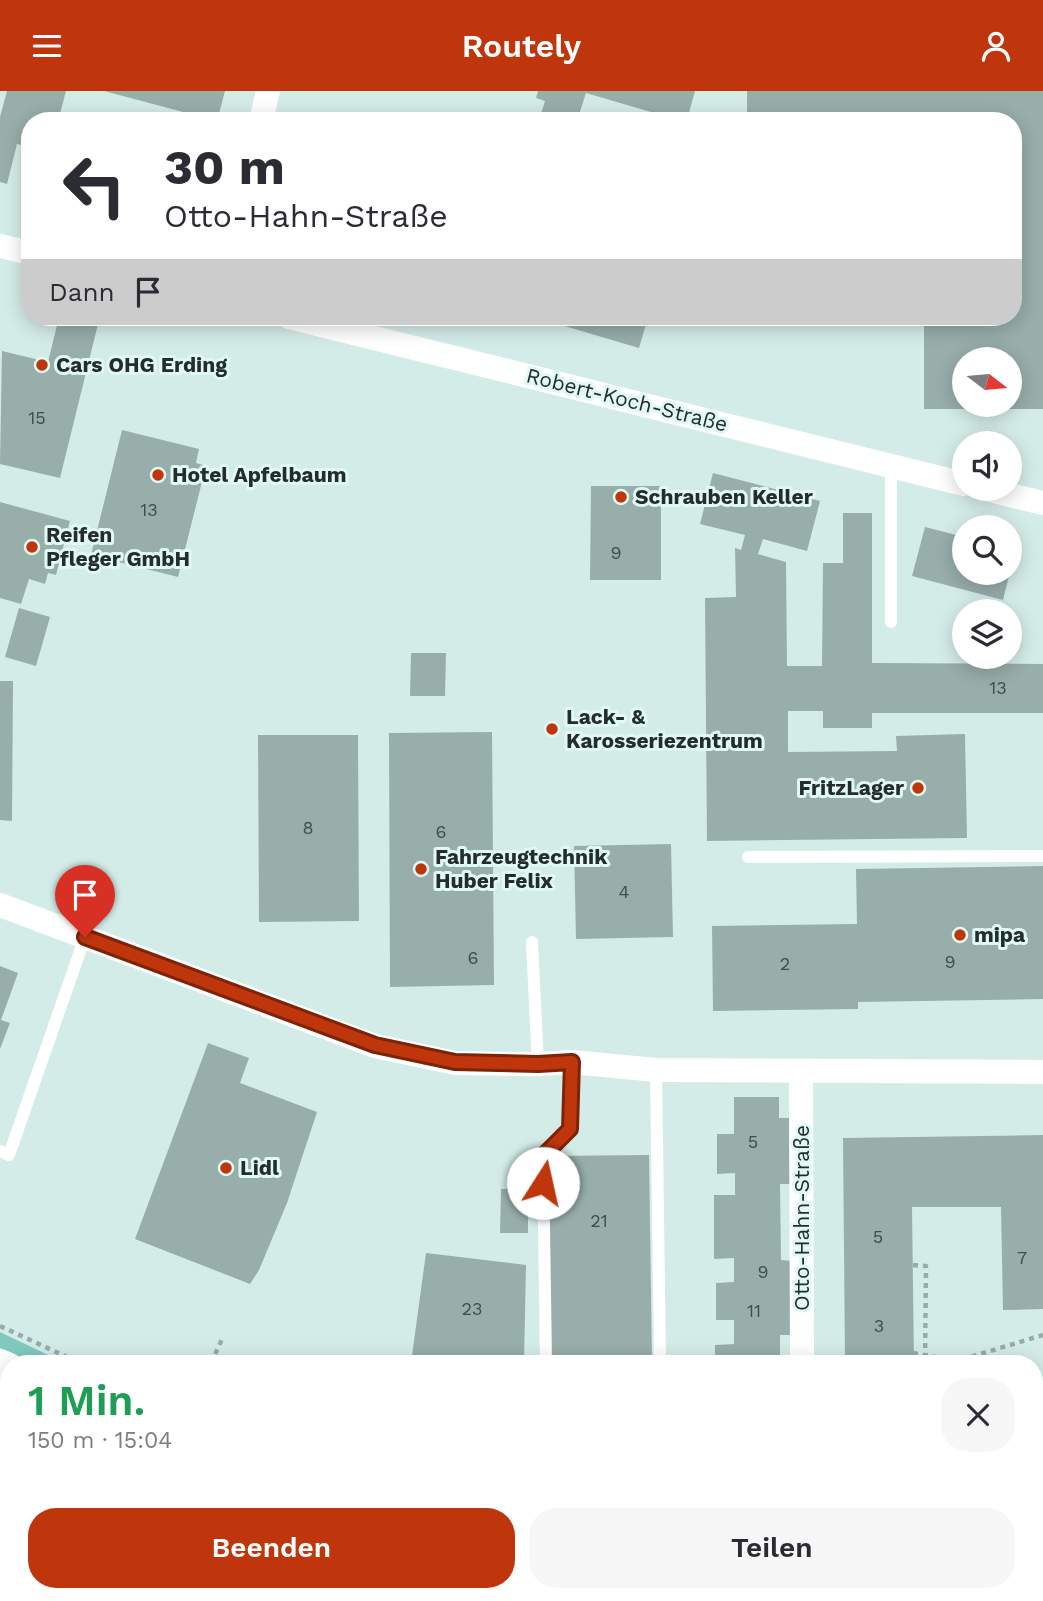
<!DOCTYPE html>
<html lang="de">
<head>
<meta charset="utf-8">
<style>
	:root { --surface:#fff; --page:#f7f7f7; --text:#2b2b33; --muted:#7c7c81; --accent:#bf360d }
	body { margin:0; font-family:"Work Sans",sans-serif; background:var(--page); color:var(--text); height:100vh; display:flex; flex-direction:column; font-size:26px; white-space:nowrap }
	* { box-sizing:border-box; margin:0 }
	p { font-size:23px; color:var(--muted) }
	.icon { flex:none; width:38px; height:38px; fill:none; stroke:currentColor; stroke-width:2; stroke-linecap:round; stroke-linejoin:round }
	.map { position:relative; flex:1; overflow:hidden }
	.sheet { position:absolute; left:0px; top:1264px; width:1043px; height:247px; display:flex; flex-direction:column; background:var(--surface); border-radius:28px 28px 0 0; box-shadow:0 4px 18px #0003 }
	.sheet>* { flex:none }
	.guide { position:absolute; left:21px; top:21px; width:1001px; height:214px; border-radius:28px; box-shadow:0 4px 18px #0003; background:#fff; color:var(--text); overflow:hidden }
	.needle { width:46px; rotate:106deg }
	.buttons { position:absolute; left:952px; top:256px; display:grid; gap:14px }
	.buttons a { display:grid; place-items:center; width:70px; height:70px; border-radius:50%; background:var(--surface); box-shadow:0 4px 18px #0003; font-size:35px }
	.pin { position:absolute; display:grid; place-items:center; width:60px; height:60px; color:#fff; margin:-72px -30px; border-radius:50% 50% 50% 0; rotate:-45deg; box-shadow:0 0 7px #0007 }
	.pin .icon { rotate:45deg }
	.me { position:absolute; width:77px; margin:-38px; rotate:10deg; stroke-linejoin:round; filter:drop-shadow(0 0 5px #0008) }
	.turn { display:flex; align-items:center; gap:24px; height:147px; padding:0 28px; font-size:32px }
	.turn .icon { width:91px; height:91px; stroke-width:2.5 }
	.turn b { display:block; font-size:49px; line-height:60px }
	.then { display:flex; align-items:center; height:66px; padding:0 28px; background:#0003; gap:14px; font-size:26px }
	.round { display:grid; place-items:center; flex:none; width:74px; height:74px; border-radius:28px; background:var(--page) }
	.overview { display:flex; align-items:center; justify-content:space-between; height:119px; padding:0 28px }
	h1 { font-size:42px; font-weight:600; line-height:52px; color:#1e9e55 }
	.primary-button { display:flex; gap:14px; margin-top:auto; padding:14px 28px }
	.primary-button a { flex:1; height:80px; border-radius:28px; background:var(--accent); color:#fff; font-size:28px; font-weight:600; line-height:80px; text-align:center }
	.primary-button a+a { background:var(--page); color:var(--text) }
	header { display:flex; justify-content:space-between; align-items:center; height:91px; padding:0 28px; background:var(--accent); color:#fff; font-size:32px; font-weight:600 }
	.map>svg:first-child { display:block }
</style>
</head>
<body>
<header><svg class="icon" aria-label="menu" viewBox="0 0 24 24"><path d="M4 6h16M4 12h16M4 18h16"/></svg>Routely<svg class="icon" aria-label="person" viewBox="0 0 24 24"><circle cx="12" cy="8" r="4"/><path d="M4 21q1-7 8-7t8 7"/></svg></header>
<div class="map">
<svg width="1043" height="1510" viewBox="0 0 1043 1510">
	<rect width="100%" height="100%" fill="#d4ece8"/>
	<g fill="#81c9bf">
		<path d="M0,1241l65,31h-32l-33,-15z"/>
		<path d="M0,1303l9,4v72l-9,-4z"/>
		<path d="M251,1502h246l29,8h-258z"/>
		<path d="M667,1502h48l35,8h-49z"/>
	</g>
	<g fill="#98aeab" fill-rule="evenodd">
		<path d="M7,0h59l-8,30h-28v26l-13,-3 -10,40 -7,-2v-65z"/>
		<path d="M104,0h121l-8,30z"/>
		<path d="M538,0h157l-7,25 13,5h-34l1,-4 -82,-24 -9,28h-46l2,-6 7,2 5,-16 -9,-3z"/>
		<path d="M747,0h296v318h-119v-92h89v-196h-266zM964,268h46v45h-46z"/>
		<path d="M59,226l39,7 -38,154 -60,-14 2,-113 46,11z"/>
		<path d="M534,226h114l-9,31z"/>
		<path d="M122,339l77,19 -3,14 10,3 -28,111 -87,-22z"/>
		<path d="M713,382l107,28 -13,50 -44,-12 -5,15 28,8 1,104h35l1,-103h20v-50h29v150l171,1v49h-171v15h-49v-17h-35v41l109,-1 -1,-15 69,-2 2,104 -260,3 -2,-243 31,-1 -1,-49 6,2 4,-15 -45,-11z"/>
		<path d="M591,395h70v94h-71z"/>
		<path d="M0,411l70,19 -14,54 -8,-2 -3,11 -16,-5 -8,25 -21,-6z"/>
		<path d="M925,436l39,10v35h46l-7,28 -91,-24z"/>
		<path d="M1010,458l6,2 -5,20h-1z"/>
		<path d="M19,517l31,9 -14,49 -31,-9z"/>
		<path d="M411,562h35l-1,43h-35z"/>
		<path d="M0,590h13l-1,140 -12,-1z"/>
		<path d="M492,641l2,253 -104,2 -1,-254z"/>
		<path d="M258,644h100l1,186 -100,1z"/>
		<path d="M671,753l2,93 -97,2 -2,-93z"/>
		<path d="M1043,775v133l-185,3v7l-145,2 -1,-85 145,-2 -1,-55z"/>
		<path d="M0,875l18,7 -17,47 9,3 -10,26z"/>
		<path d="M208,952l41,15 -9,25 77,29 -30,91 -28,67 -9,14 -115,-45z"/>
		<path d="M734,1006h45v21h10l1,66h-10l1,76 11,1v74h-12v28h-65v-18l19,-1v-24h-18v-37l18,-1v-24l-20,1v-64h21v-22l-18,1v-40h17z"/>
		<path d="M1043,1044v174l-40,1 -2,-103h-89l2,156h-69l-2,-225z"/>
		<path d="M649,1064l3,208h-102l-2,-207z"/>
		<path d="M501,1098h27v44h-28z"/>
		<path d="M426,1162l100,12 -2,98h-113z"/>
		<rect x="1034" y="1431" width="9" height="49"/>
	</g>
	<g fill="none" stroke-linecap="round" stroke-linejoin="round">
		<g stroke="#98aba8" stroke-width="4.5" stroke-dasharray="5 5" stroke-linecap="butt">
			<path d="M913,1174l13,1 -1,97"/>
			<path d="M0,1235l80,37"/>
			<path d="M913,1262l44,8 86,-26"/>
			<path d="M211,1272l12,-26"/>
			<path d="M0,1439l9,4"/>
			<path d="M125,1502l17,8"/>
			<path d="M731,1502l34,8"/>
		</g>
		<g stroke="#fff" stroke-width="12">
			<path d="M891,374v157"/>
			<path d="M748,766l295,-1"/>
			<path d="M532,851l6,122"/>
			<path d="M656,979l4,293"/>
			<path d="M0,1060l9,4 76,-218"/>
			<path d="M546,1272l-3,-206 27,-28 2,-67"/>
		</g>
		<g stroke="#fff" stroke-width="24">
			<path d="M261,30l7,-30"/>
			<path d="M0,155l30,7"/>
			<path d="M289,226l675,167"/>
			<path d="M982,397l61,15"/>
			<path d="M0,814l375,141 80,17 83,1 34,-2 84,8 387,2"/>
			<path d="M801,981l1,291"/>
			<path d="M1034,1375h9"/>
		</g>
		<g stroke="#fff" stroke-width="30">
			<path d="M0,1273l9,4"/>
			<path d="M614,1502l27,8"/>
		</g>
		<g stroke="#36413f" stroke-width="5" stroke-dasharray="14 7" stroke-linecap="butt">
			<path d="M0,1385l9,4"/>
			<path d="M230,1502l17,8"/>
		</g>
	</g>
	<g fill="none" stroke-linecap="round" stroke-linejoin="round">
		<defs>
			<path id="route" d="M85,846l290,108 80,17 83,2 34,-2 -2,67 -28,28 1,26"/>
		</defs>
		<use href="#route" stroke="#7c2308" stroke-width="18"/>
		<use href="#route" stroke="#bf360d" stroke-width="12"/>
	</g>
	<g fill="#bf360d" stroke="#e1f9f5" stroke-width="2.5">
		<circle cx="42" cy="274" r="7"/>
		<circle cx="158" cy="384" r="7"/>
		<circle cx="621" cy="406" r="7"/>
		<circle cx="32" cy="456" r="7"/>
		<circle cx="552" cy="638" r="7"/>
		<circle cx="918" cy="697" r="7"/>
		<circle cx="421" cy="778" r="7"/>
		<circle cx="960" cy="844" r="7"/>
		<circle cx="226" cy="1077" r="7"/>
	</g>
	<g text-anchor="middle" stroke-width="6" stroke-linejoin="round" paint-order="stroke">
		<g font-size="18" fill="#414d4c">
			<text x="37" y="333">15</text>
			<text x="149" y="425">13</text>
			<text x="616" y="468">9</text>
			<text x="998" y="603">13</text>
			<text x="308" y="743">8</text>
			<text x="441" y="747">6</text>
			<text x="624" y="807">4</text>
			<text x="473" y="873">6</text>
			<text x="950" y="877">9</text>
			<text x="785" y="879">2</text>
			<text x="753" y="1057">5</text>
			<text x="599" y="1136">21</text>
			<text x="878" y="1152">5</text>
			<text x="1022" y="1173">7</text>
			<text x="763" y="1187">9</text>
			<text x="472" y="1224">23</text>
			<text x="754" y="1226">11</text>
			<text x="879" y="1241">3</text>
		</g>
		<g font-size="21" font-weight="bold" fill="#242d2c" stroke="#e1f9f5" text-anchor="start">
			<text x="56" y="281">Cars OHG Erding</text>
			<text x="172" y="391">Hotel Apfelbaum</text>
			<text x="635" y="413">Schrauben Keller</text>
			<text x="46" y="451">Reifen<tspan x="46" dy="24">Pfleger GmbH</tspan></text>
			<text x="566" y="633">Lack- &amp;<tspan x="566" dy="24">Karosseriezentrum</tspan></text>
			<text x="904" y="704" text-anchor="end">FritzLager</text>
			<text x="435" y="773">Fahrzeugtechnik<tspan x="435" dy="24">Huber Felix</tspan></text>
			<text x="974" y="851">mipa</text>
			<text x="240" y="1084">Lidl</text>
		</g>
		<g font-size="21" fill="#242d2c" stroke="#e1f9f5">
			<text transform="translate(627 309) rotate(14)" y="7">Robert-Koch-Straße</text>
			<text transform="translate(802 1127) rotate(-90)" y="7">Otto-Hahn-Straße</text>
		</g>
	</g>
</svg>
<div class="buttons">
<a><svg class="needle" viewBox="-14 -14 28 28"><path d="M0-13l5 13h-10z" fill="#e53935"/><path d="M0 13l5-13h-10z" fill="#7c7c81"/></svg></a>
<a><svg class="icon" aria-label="sound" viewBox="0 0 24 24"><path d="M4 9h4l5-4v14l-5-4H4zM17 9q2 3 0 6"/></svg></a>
<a><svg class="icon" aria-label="search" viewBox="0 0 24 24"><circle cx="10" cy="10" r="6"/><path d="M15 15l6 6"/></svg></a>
<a><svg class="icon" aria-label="layers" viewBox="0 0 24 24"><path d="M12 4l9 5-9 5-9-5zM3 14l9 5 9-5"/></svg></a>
</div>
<div class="pin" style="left:85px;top:846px;background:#d93025"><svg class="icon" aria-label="arrive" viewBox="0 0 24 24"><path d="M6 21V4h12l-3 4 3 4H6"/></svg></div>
<svg class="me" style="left:543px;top:1092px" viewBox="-20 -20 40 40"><circle r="19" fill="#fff"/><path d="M0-13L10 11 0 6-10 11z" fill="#bf360d"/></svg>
<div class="guide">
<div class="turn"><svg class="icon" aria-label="left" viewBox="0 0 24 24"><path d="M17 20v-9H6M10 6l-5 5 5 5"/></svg><div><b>30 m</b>Otto-Hahn-Straße</div></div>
<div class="then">Dann<svg class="icon" aria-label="arrive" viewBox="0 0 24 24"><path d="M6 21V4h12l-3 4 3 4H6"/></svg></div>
</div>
<section class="sheet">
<div class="overview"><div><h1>1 Min.</h1><p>150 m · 15:04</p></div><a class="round"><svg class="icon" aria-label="close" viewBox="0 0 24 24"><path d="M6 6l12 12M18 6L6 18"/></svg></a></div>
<div class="primary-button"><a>Beenden</a><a>Teilen</a></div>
</section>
</div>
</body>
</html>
